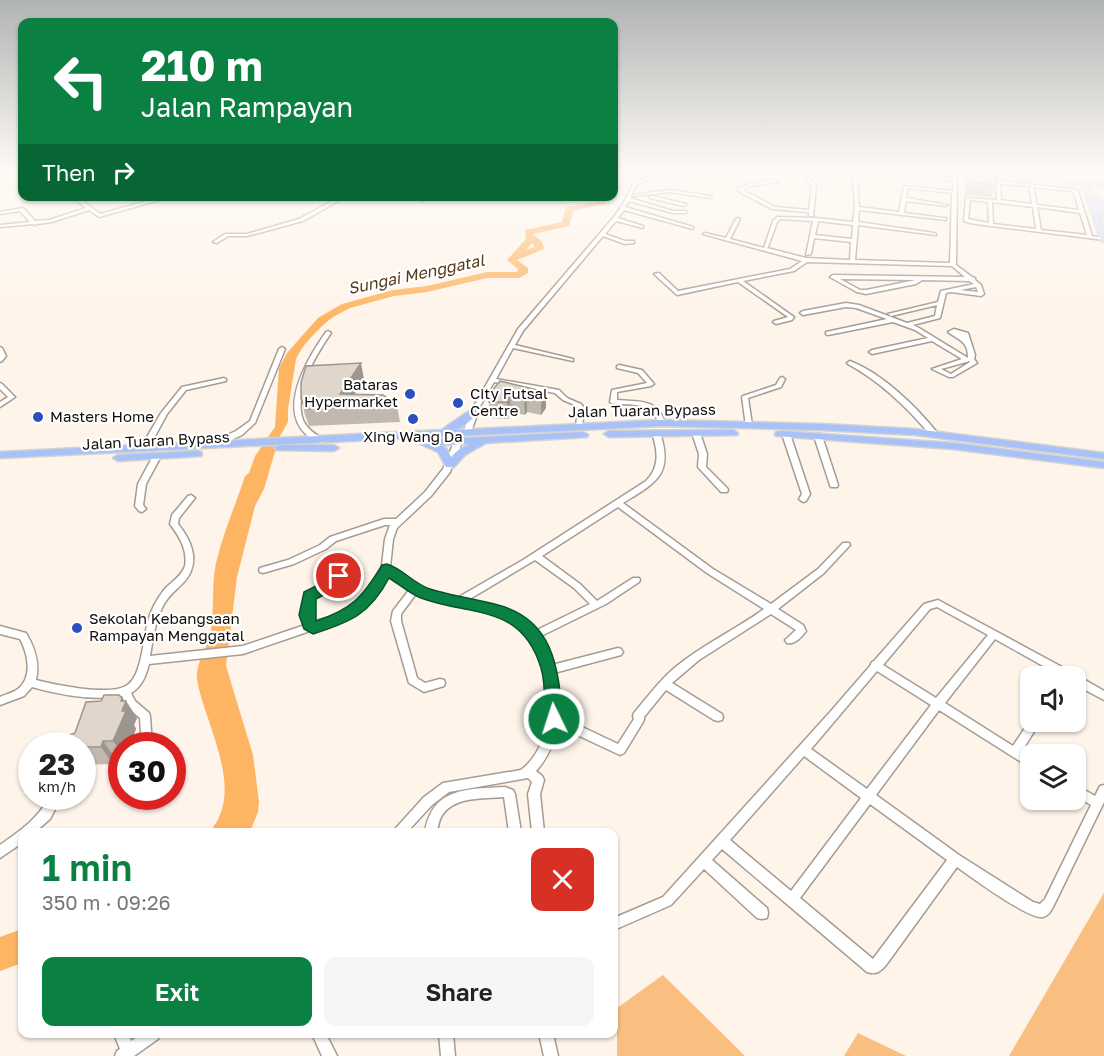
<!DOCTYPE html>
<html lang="en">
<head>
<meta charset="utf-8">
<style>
	:root { --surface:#fff; --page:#f6f6f6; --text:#222; --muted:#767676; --accent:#0b8043 }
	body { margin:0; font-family:"Golos Text",sans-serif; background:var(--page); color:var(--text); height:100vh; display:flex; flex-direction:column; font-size:22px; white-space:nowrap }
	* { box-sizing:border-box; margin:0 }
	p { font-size:20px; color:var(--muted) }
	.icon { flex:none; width:33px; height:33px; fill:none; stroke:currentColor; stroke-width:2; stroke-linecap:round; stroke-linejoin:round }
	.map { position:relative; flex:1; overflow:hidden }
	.sheet { position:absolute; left:18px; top:828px; width:600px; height:210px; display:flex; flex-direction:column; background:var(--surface); border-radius:12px; box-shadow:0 2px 4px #0004 }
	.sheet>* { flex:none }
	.banner { position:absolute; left:18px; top:18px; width:600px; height:183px; border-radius:12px; box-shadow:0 2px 4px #0004; background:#0b8043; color:#fff; overflow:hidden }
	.controls { position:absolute; left:1020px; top:666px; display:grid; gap:12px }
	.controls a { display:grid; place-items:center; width:66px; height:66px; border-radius:12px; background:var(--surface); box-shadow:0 2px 4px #0004; font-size:30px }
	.speed { position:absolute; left:18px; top:732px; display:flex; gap:12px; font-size:30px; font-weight:700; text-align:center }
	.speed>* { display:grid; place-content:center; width:78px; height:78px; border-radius:50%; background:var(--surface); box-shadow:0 2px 4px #0004; line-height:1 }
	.speed small { font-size:15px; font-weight:400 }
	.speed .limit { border:9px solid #d22; background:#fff; color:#111 }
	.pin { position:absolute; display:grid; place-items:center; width:51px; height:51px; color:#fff; margin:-26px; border:3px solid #fff; border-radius:50%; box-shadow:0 2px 6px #0007 }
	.me { position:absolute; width:66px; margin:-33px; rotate:356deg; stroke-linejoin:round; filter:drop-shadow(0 0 4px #0008) }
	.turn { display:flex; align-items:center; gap:21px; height:126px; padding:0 24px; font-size:27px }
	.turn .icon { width:78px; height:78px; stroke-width:2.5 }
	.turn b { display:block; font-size:42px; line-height:51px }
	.then { display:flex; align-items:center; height:57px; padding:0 24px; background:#0003; gap:12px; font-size:22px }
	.round { display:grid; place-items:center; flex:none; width:63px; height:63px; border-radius:12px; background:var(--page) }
	.overview { display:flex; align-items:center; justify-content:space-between; height:102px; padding:0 24px }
	h1 { font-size:36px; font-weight:600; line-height:45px; color:var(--accent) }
	.primary-button { display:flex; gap:12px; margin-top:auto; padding:12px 24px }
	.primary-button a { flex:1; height:69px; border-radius:12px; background:var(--accent); color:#fff; font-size:24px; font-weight:600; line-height:69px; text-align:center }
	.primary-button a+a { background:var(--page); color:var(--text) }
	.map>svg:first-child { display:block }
</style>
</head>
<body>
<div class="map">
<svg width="1104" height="1056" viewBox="0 0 1104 1056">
	<rect width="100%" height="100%" fill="#fef4ea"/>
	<g fill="#f9bf81">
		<path d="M1104,893v163h-95z"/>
		<path d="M663,975l82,81h-128v-48z"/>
		<path d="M858,1033l48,23h-62z"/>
	</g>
	<g fill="#fdb564">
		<path d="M339,307l5,2c-18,12 -39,31 -48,50l-8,50v13l-9,16 -15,51 -9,17 -18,71 -11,89 27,89 6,47 -1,10 -8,20h-41c38,-40 -4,-107 -12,-152 -2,-16 9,-29 13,-44 5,-22 1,-50 6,-73 7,-30 20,-59 29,-87l4,-3 6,-17 20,-29 4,-59 8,-15 31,-35z"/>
		<path d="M22,929v34l-22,8v-34z"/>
	</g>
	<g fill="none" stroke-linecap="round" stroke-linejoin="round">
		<path fill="#fdb564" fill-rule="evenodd" d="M599,196h8l-3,8 -31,7 -4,15 -36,8 9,8 2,7 -27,11 11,8v5l-9,5h-32l-60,14 -33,4 -44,12 -23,12 -9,-2 24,-14 51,-14 34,-4 60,-14h30l1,-3 -11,-9 19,-21 -1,-9 37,-8 4,-15 29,-5zM532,243l3,4 -9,3z"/>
		<defs>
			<g id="minor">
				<path d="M670,171h6l-39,13 -7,14 43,13h13v2h-13l-44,-12 -4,6 68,20v2l-69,-19 -6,8 25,8v2l-27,-7 -11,13 20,7h9v2l-9,1 -22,-8 -80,95 -8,14 58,14v2l-60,-13 -17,31 63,11 8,8 14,6 3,4 -2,20h-4l-2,-1 2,-19 -1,-2 -14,-6 -8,-7 -61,-11 -14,24 -9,26 -4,2h-3l-1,-2 11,-26 44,-77 95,-111 10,-14 11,-22z"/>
				<path d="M871,171h18l64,8 -5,-7 3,-1 6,6 -1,88 16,12 3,1v2l6,5 3,9 -3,2 -30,-4 -5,1 -6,25 -27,7 6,3 49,30c0,-17 -8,-17 -20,-26l6,-3 14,4 7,22 -1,4 3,4 -24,14h-4l-17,-8 30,-10 -30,-18 -60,13 -3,-2 3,-2 56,-12 -13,-8 -22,-8 -65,13 -2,-1v-2l61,-13 -31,-11 -10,-1 -43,8 -3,-2 3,-2 43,-8 13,2 48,18 28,-7 2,-11 -46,11 -3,-2 50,-12 3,-11 33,-7 -5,-3 -47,-1 -6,4 -50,10 -9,-2 -27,-15 3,-2 132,2 -13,-11 -145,-4 -13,9 -51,10 51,36 -2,3 -16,4 -3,-2 1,-1 14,-4 -50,-35 -61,13 -23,-21 5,-1 19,18 112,-22 12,-8 -99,-27 2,-1 21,5 10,-19 2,-1 2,1 -10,20 34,9 9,-27 4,-4 39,1 37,4 2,-14 -2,-31 3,-3zM878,172l75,9v10l-47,-5 -2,1 -5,25 -40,-5 -2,-30zM908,188l44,5 -2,70 -95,-3 3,-35 78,10v-1l-2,-1 -76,-11 1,-12 87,10v-2h-2l-40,-5 2,-12 40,5 2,-1 -42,-7zM780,219l33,2 -7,34 5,-1 3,-16 37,4 -1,18 -44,-2 -39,-10 1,-1 9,-25zM818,221l35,4 -1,14 -37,-4zM840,279l76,1 -50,10h-6zM976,287l2,5 -18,-2zM970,361v1l-19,12 -10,-5z"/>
				<path d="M1027,171h4l2,7h-2z"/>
				<path d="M760,174l18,8 -27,4 -8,4 32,17 34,3 3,-24 -5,-7 3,-1 6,8 -3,30h-4v-4l-37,-3 -34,-18v-2l12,-5 21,-3 -12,-5z"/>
				<path d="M1001,181l71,8 6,2 14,45 12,2v2l-113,-14 -21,-3 -6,-2 2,-23 31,2 -1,-17zM1000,184l29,2 3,18 -31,-4zM1033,187l38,4 3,2 5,17 -42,-5zM970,200l18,2 1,21 -21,-4zM992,202l41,5 3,22 -43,-5zM1037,207l43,6 7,22 -46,-5z"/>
				<path d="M670,190l40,6 2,1 -2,1 -40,-6 -36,4 -2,-1z"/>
				<path d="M71,196h5l24,18 65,-18h9l-75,21 -10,-7 -37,12 -15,2 -2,1 -2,-1 -33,3v-2l30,-3 -10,-11 -20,3v-2l23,-4 12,13 14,-1 37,-12z"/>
				<path d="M341,196h6l-44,25 -56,15h-19l-11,7 -4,-1 12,-8h22l52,-15z"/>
				<path d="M412,196h7l6,4 -4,1z"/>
				<path d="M652,196l34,8v1l-2,1 -34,-8v-1z"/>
				<path d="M328,331l3,2c-15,22 -38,59 -28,87 4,9 12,14 20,19l1,2 -1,2h-3c-50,-22 -15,-81 6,-111z"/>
				<path d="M0,347l2,1 4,8 -4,5 -2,1z"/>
				<path d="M282,347l3,2 -30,74 -13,12 -26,12h-6l-1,-2 1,-2 26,-12 14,-10 29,-72z"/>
				<path d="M850,361c33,13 67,46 89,74l-1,2h-6c-24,-29 -51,-55 -84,-73l-1,-1z"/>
				<path d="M619,365l23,5 12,14 -3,2 -34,6v8c21,2 41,-2 48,23l-2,1h-4c-2,-3 -2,-6 -4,-9 -7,-14 -32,-9 -44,-12l-1,-1 2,-12 35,-7 -9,-10 -21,-5v-2z"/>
				<path d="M782,377l3,2 -4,8 -33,11 4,27 -4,2 -2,-1 -4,-29 1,-1 33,-11 4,-7z"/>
				<path d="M224,378l2,1v2l-40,9 -19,24 -20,37h-6l-1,-2 21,-36 21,-26z"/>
				<path d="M0,383l2,1 13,13 -15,10v-5l8,-5 -8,-8z"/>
				<path d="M653,431h3l4,2c14,42 -5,50 -37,70l90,66 58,35 47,-35 25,-26h6l1,2 -26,28 -46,36 25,16 3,6c-4,6 -12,14 -19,12l-2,-3 11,-10 -25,-16 -72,46 -27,23 50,31 1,3 -1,3 -4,1 -4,-1 -48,-30 -22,27v2l-1,3 -19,31 -4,2 -62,-29c-4,17 -10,32 -22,45l6,5 2,4 -4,14 4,38h-12l-4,-38 4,-12 -4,-4 -79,14 -17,13 -25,27h-13l2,-4 28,-31 19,-14 78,-13c43,-33 33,-123 -11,-150 -28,-17 -64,-13 -94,-26l-15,20v7l16,57 8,5 15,-4 4,1 1,3 -1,3 -20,6 -15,-9 -18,-62 2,-10 16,-21 -20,-16 -14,23 -20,18 -37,13 -2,3h-6l-67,23 -94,10c-3,11 -7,23 -18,29l4,8 14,12 1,3 2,30h-10l-2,-28 -13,-11 -5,-11c-29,5 -61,-1 -90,-9l-8,9 -24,9v-8c6,-3 13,-4 18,-8 15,-12 10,-35 2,-50l-20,-5v-8l26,7c9,15 14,30 10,47 20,5 72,16 90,6 17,-9 17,-51 23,-68 3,-10 9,-20 15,-28 7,-8 18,-14 21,-24 3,-16 -6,-30 -15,-42l2,-9 16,-19 3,-1 4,3 -16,20 -1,6c14,17 23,39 6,58 -8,8 -16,14 -21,24 -8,15 -10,33 -13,50l93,-10 62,-21 -3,-12 4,-19 18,-10 12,-10h6l1,2 -1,2 -12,10 -17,10 -2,15 2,9 36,-11 20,-18 12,-19 4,-35 5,-14h-5l-49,16 -10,8 -32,15 -31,9 -3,-1 -1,-2 1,-2 28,-8 32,-15 10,-8 54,-18h12l29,-27 18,-23 11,-27 4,-2 4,2 -12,30 -19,24 -34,32 -4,11 -3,28 33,22 11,4 23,5 66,-38 123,-79c14,-14 12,-30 6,-48zM618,507l89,66 57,36c-26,19 -56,33 -82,53 -19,14 -33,33 -48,51l-1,3 1,3 -16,25 -59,-28 -1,-22 -4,-21 67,-18 2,-3 -2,-3 -3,-1 -66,17 -6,-15 -7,-13 67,-33 33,-22 1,-2 -1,-2h-6l-36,23 -17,-17 -38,-28zM535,560l39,28 16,16 -55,27c-18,-20 -41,-26 -67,-31z"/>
				<path d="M693,431h3l4,2 7,21 -1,13 21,21 1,2 -1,2h-6l-23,-25 1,-13 -7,-21z"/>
				<path d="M783,432h6l1,2 20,60 -4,7 -3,1 -4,-3 3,-5 -20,-60z"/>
				<path d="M815,434h6l1,2 16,49 -1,2h-6l-1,-2 -16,-49z"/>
				<path d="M153,456h6l1,2 -14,26 -3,21 3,4 -4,3 -3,-1 -4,-5 3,-22z"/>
				<path d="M938,600l135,73 1,3h-13l-66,-37 -50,64 68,43 17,-26v2h10l-18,29 8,5v11l-4,-2 -87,-55 -63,85 83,60 74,47 7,2 5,-5 46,-94 -15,-9v-11l19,11 5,-10 4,-1v17l-51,105c-2,4 -5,9 -10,10 -14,3 -72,-40 -86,-50l-71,98c-6,7 -10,10 -19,7l-145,-123 -10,11 55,48 1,5 -1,5 -5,1 -5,-1 -53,-49 -33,36 -57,25v-12l49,-21 168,-186 39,-45 2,-4 2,-1 50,-57zM937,607l51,28 -52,63 -53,-33 47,-56zM877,671l54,34 -64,84 -56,-40zM804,756l57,42 -70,93 -61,-51zM870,804l77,56 -74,99 -73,-61z"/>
				<path d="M1074,676l6,1 24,14v9l-28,-15v-9z"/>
				<path d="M505,787l8,3 2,4 6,38h-12l-5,-35c-20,2 -48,-1 -61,17 -4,5 -5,12 -6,18h-12c7,-45 43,-43 80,-45z"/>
				<path d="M50,796h12l-12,23 -15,13h-13v11l-22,15v-13c21,-15 37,-25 50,-49z"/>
				<path d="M114,1034h14l3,7 11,-7h18l-2,5 -24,17h-19l2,-5 3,-2z"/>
				<path d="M312,1034h14l11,22h-15z"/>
				<path d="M439,1034h14l2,22h-14z"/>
				<path d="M539,1034h14l5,22h-14z"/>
			</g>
			<g id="major">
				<path d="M942,171h21l141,12v4z"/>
				<path d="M1087,186l3,2 14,43v11l-3,-2 -17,-52z"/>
				<path d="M1098,196l3,2 3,9v11l-3,-2 -6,-18z"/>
			</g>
			<g id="highway">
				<path d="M475,408l5,3 -1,2 -14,12 -10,5 206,-10 160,4 94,5 189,24v6l-189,-24 -94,-5 -160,-4 -661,32v-6l442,-22c3,-3 28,-20 33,-22z"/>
				<path d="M733,430l5,3 -1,2 -128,2 -5,-3 5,-3z"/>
				<path d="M780,431l173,12 151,19v6l-151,-19 -177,-13 -1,-2 1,-2z"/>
				<path d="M583,432l5,3 -1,2 -101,6 -21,12 -11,12h-8l-8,-15 -20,-9 5,-3zM470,444l-13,7 -6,6 -5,-9 -6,-3z"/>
				<path d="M280,445h54l5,3 -5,3 -58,-1 -1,-2 1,-2z"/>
				<path d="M197,451l4,1 1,2 -1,2 -83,5 -5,-3 5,-3z"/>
			</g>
		</defs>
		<use href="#minor" stroke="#a69c93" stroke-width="3"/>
		<use href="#major" stroke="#d4d3d3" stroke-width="4"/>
		<use href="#highway" stroke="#d4d3d3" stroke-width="3"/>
		<use href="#minor" fill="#fff" fill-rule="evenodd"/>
		<use href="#major" fill="#cbdafb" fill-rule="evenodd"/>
		<use href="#highway" fill="#a8c1f9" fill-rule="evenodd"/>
	</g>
	<g fill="#c1b8af">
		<path d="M967,171h28l1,14 -5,12 -26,-2v-16z"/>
		<path d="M364,379l-10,15 43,11 3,17 -91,4 -4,-11 -4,-17z"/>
		<path d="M491,392h55v16l-5,7 -14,-3 -2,3 -14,-3 -3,7 -18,-1 -1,-16z"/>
		<path d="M122,698l2,3h2l11,17 -3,7 2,4 -14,17v12h-7l-2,6 -30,1 -1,-2v-17h-11l-5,-6 9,-7 26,-32z"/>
	</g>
	<g fill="#9d968f">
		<path d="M361,363l3,16 -18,29 -6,-14z"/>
		<path d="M546,392v16l-5,7v-16z"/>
		<path d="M510,395l1,17 -3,7 -1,-17z"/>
		<path d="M527,395v17l-2,3 -1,-17z"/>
		<path d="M122,698l3,5 1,-2 11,17 -3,7 2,4 -6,17h-8v7l-9,-12 9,-30 -1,-10z"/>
		<path d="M103,741l12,17 -2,6 -12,-17z"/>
	</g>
	<g fill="#e0d6cc" stroke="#9d968f" stroke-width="1.5">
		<path d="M969,171h26l1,14 -27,-3z"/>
		<path d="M361,363l-21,31 43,1 14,10 -92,4 -4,-11v-16l5,-16z"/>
		<path d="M500,381l46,11 -5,7 -14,-4 -3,3 -14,-3 -3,7h-18l2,-10z"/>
		<path d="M104,695h15l3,3 -1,3h5l-4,10h4l-13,30h-10l-2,6h-19v-1h-10l2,-6h-8l3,-5 6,-2 11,-31 15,-1z"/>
	</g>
	<linearGradient id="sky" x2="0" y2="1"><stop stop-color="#b0b4b3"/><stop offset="0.54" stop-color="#fffaf6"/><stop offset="1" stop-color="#fffaf6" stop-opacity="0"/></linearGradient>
	<rect width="1104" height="319" fill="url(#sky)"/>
	<path fill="#0b8043" stroke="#07532c" stroke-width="1.5" d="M387,564c16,5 27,20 43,25 22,7 46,10 68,16 57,15 60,65 65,114l-3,6 -6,2 -6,-2 -3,-6c-1,-16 1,-35 -4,-51 -20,-65 -69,-51 -120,-70 -11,-4 -22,-14 -32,-20 -19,36 -38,44 -76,56l-9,-5 -5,-14 5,-23 18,-9 12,-11h10l2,4c-7,11 -18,17 -30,23v22c36,-12 47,-24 66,-56z"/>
	<g fill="#2c4fbe" stroke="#fff" stroke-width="2">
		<circle cx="410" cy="394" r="6"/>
		<circle cx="458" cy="403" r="6"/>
		<circle cx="38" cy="417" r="6"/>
		<circle cx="413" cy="419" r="6"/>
		<circle cx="77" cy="628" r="6"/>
	</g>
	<g text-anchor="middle" stroke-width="4.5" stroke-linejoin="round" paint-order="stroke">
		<g font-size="15" fill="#100d0a" stroke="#fff" text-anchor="start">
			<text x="398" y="390" text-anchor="end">Bataras<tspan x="398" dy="17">Hypermarket</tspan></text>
			<text x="470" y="399">City Futsal<tspan x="470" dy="17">Centre</tspan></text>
			<text x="50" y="422">Masters Home</text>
			<text x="413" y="442" text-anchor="middle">Xing Wang Da</text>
			<text x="89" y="624">Sekolah Kebangsaan<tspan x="89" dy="17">Rampayan Menggatal</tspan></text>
		</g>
		<g font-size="15" fill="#100d0a" stroke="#fff">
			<text transform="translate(642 411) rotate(-1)" y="5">Jalan Tuaran Bypass</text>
			<text transform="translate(156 441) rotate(-3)" y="5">Jalan Tuaran Bypass</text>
		</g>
		<g font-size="16" font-style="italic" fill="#563917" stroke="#fff">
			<text transform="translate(416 274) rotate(-12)" y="6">Sungai Menggatal</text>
		</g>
	</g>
</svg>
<div class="controls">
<a><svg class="icon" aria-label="sound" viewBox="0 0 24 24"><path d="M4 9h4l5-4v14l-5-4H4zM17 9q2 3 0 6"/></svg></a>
<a><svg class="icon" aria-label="layers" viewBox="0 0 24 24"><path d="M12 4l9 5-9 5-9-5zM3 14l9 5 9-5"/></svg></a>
</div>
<div class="speed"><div>23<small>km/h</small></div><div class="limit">30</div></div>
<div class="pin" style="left:339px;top:576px;background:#d93025"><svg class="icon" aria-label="arrive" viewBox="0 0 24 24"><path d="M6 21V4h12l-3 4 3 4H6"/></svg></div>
<svg class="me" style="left:554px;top:719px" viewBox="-20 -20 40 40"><circle r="17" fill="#0b8043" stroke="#fff" stroke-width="3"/><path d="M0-11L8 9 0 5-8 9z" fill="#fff"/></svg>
<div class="banner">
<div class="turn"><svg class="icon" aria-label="left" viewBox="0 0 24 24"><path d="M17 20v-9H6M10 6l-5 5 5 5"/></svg><div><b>210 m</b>Jalan Rampayan</div></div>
<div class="then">Then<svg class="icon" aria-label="right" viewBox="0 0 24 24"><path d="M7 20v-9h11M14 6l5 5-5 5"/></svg></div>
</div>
<section class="sheet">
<div class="overview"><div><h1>1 min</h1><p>350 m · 09:26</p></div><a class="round" style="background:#d93025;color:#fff"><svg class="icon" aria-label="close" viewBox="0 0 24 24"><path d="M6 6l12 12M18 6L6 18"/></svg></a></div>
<div class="primary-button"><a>Exit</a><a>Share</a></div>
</section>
</div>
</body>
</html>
